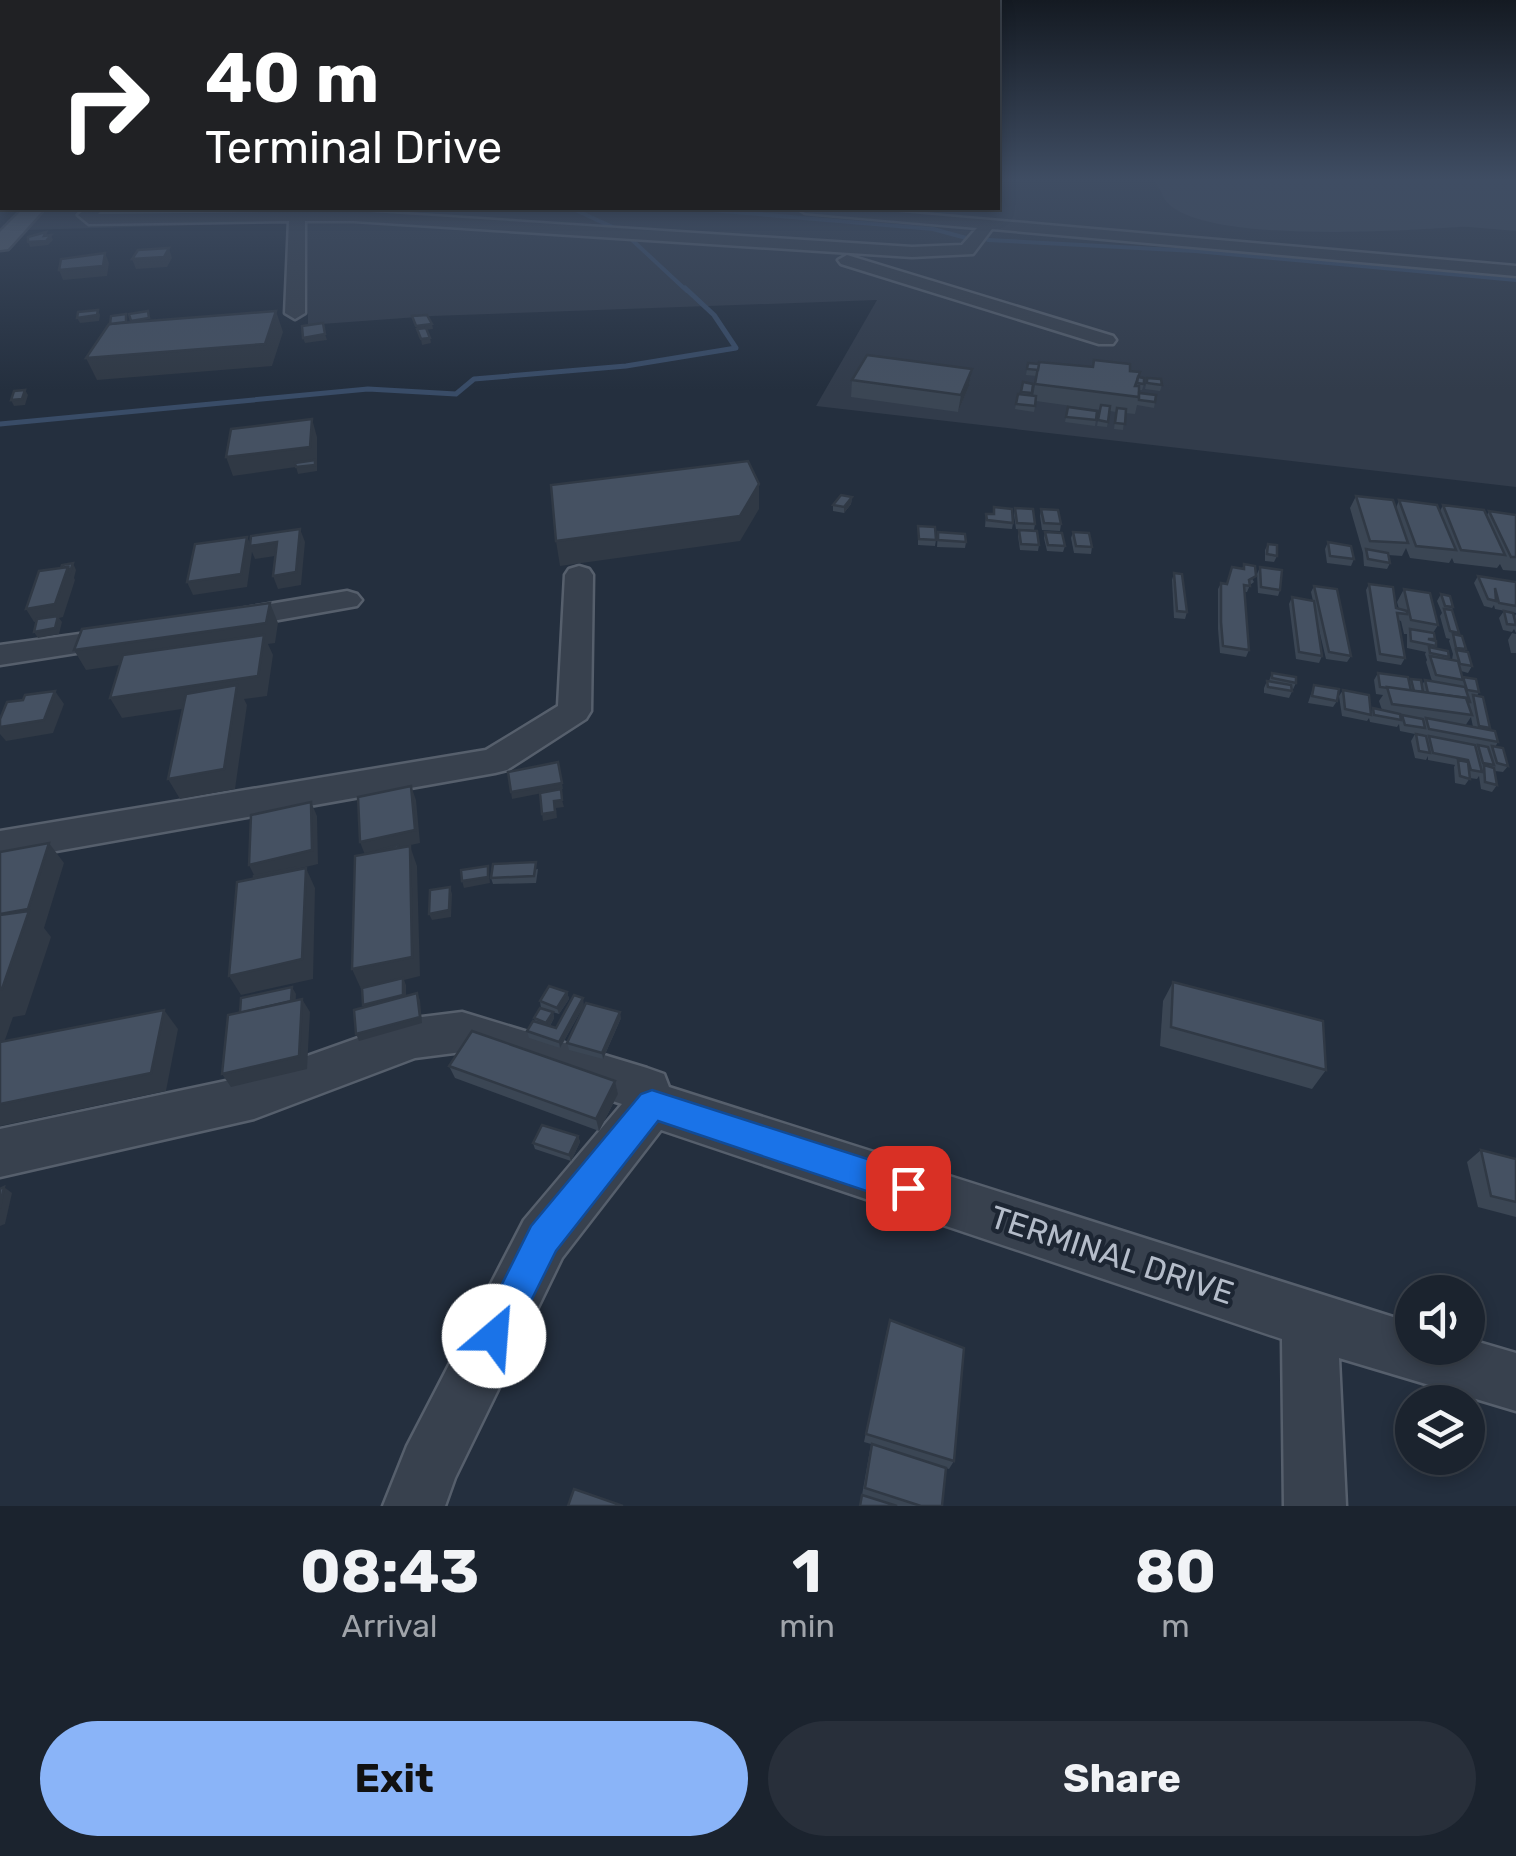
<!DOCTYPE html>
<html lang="en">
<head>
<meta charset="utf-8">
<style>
	:root { --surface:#1b232e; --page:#282f3a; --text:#f1f3f6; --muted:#a0a4aa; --line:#39404a; --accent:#8ab4f8 }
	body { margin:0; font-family:Rubik,sans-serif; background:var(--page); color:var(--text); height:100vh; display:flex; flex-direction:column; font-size:38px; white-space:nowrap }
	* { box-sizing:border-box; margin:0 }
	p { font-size:32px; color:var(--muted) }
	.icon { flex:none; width:55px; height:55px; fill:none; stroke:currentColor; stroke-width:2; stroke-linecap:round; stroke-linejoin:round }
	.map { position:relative; height:1506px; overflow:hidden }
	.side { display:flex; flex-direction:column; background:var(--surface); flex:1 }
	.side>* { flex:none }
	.top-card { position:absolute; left:0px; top:0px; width:1000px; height:210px; box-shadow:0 5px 15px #0003,0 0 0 2px var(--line); background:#202124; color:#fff; overflow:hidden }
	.controls { position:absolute; left:1395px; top:1275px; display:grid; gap:20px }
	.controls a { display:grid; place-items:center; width:90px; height:90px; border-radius:50%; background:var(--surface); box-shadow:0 5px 15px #0003,0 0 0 2px var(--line); font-size:50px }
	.pin { position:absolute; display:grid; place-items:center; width:85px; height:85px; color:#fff; margin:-42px; border-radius:20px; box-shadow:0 5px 15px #0006 }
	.me { position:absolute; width:110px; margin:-55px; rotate:27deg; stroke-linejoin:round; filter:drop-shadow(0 0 8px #0008) }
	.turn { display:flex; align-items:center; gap:35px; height:210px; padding:0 40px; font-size:45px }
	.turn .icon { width:130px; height:130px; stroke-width:2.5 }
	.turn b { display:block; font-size:70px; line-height:85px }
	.eta { display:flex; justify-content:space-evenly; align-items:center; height:170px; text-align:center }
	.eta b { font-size:60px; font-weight:700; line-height:70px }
	.button { display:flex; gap:20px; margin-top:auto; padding:20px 40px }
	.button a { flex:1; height:115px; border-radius:60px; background:var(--accent); color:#111; font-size:40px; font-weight:700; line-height:115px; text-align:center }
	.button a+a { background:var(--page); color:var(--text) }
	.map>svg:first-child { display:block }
</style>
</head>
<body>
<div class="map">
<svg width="1516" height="1506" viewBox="0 0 1516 1506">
	<rect width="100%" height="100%" fill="#242f3e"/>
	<path fill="#323c4b" d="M998,179h518v308l-700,-81 61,-106 -445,16 -124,9 -1,-103 -281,8 20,-19 11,-3h941z"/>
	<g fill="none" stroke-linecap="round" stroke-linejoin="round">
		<g stroke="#394c67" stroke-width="4">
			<path d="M571,208l48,22"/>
			<path d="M687,208l246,21 37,10"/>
			<path d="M630,238l57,53"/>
			<path d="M988,240l207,11 321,29"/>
		</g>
		<path stroke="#394c67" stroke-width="5" d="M0,424l368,-35 88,5 18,-15 152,-13 110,-18 -22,-33 -29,-27"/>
		<path fill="#3f4a5a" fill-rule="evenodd" d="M1172,179h44l-18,13c61,35 244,15 318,9v22c-51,3 -348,32 -355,-34z"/>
		<path fill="#3f4a5a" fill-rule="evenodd" d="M1153,179h363v52l-322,-27 -29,-7z"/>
		<defs>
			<g id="minor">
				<path d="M87,208h17l-6,6 256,-3 558,36 50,-2 15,-17 -172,-15 -8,-5h55l664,58v10l-524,-47 -19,25 -61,3 -558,-36h-49v92l-10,6 -10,-6 4,-92 -200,3 -11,-9z"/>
				<path d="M847,255l266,81 3,4 -3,4h-14l-258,-80 -3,-4z"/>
				<path d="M579,566l10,3 4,6 -2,136 -5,8 -79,51 -12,3 -495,88v-30l486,-81 72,-44 7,-131 4,-6z"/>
				<path d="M347,591l10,3 5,6 -5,6 -129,23 -11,-3 -4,-6 4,-6 11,-3z"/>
				<path d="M123,628l11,2 4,7 -4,7 -134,21v-20z"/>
				<path d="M462,1012l185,56 17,6 5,13 743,236v25h56v-9l48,14v58l-177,-53 7,148h-62l-2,-167 -621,-209 -99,128 -107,220 -10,28h-62l24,-60 117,-226 98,-116 -160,-52 -47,6 -161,61 -254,58v-48l254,-54 160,-57z"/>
			</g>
			<path id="major" d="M24,208h21l-37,41 -8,1v-18z"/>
		</defs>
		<use href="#minor" stroke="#565f6c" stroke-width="5"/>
		<use href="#major" stroke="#414a57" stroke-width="5"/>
		<use href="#minor" fill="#38414e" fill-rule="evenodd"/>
		<use href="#major" fill="#56606e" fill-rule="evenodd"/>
	</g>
	<g fill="#3b4654" fill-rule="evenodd">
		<path d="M1094,360l36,11 8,6 6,7 -2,6h-3v3l16,9 -1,6 -17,-3 -2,9 -10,-1 -2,17 -9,-1 2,-17 -6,-1 -3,16 -10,-1 3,-16 -64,-9 -2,11 -19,-3 3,-15h3l2,-12 10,2 -2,12h2l4,-20 -11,-1 2,-12 64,4z"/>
		<path d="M972,369l-3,17 -11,26 -107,-15 1,-17z"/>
		<path d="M1147,378l15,7 -2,6 -15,-2z"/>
		<path d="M1068,407l28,13 -1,6 -30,-4z"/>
		<path d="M1356,496l40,12 3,-8 41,11 3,-6 44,10 2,-4 27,4v56l-13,-1 -3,-6 -3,4 -43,-5 -2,-5 -3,5 -39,-5 -4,-10 -4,8 -14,-1 2,8 -3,6 -23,-3 -1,-13 -13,-45z"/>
		<path d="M852,497l-1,7 -7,9 -11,-2v-6z"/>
		<path d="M994,507l19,16 -1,6 -27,-2 1,-13h7z"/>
		<path d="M1015,508l20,16 -1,6 -18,-1 -2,-14z"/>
		<path d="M1041,509l20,15 -1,7 -18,-1 -2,-14z"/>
		<path d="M918,526l18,14 -1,6 -17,-1z"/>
		<path d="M1019,530l20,15 -1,6 -18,-1 -2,-14z"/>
		<path d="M938,532l28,10 -1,6 -28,-1z"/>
		<path d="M1045,532l20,14 -2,6 -16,-1 -3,-13z"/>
		<path d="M1073,532l19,15 -1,7 -17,-1 -3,-15z"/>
		<path d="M1328,542l26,17 -3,7 -24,-3 -2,-14z"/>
		<path d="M1268,544l9,12 -3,6 -9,-1v-11z"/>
		<path d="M1244,564l10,18 -4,3 -3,7h-2l4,58 -3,7 -26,-4 -2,-24v-40l3,-6 6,1 15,-15z"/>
		<path d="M1260,567l20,23 -2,6 -20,-3 -1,-19z"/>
		<path d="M1174,573l13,39 -2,7 -11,-1 -2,-38z"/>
		<path d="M1478,576l38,6v31l-21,-4 -1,-4 -2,3 -8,-2 -10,-23z"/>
		<path d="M1369,584l30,25 -2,-7 7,-13 34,36 -5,8 3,13 -1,2 14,9 -1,2 4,1 1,-6 -4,-13 1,-2 -4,-1 -6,-22 2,-3 -5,-12 4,-7 12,13 -1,3 7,23 -1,2 14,31 -4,7 -7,-2 1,7 17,14 -2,4 13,32 -2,2 10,12 -3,5 13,19 -5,6 -8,-1 2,14 -5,7 -11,-3 -2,-13 -2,3 -7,-1 -5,7 -10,-2 -1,-16 1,-2 -27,-5v-4l-2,4 -11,-2 -4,-17 4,-7 -15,-3 -1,-7 -2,3 -27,-5 -1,-4 -2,3 -25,-5 -3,-20 4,-6 28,22 2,-4 9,2 -3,-9 4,-6 -7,-1 -2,-14 4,-7 31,9 2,-3 11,6 3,-5 7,1 -6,-19 1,-2 -2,-6 1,-2 -19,-4v-14h-3l-3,-13 -3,-1 7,38 -4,7 -24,-4 -11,-71zM1471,717l2,10 -8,-1z"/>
		<path d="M1314,586l37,70 -4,6 -21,-3 -10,-42 6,39 -3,7 -23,-4 -7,-55 3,-7 21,4 -2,-9z"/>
		<path d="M1504,611l10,6 2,-3v19l-2,-4 -2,3 -9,-2 -4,-12z"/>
		<path d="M1512,633l4,1v19h-5l-3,-13z"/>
		<path d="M1272,673l24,10 -7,15 -25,-5v-5l3,-7h2z"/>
		<path d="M1314,685l23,16 -4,6 -25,-4z"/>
		<path d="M538,869l-2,14 -43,1 -2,-6z"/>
		<path d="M1173,982l153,88 -14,19 -152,-43 3,-45z"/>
		<path d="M567,992l2,7 -10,15 -6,-2 1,6 -4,8 6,2 28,-23 -24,43 -31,-10 -2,-7 8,-10 -1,-3 16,-7 -9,-3 -1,-7z"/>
		<path d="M621,1018l-18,41 -34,-9 -2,-7z"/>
		<path d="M449,1066l166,15 3,13 -19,37 -144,-53z"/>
		<path d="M578,1136l2,6 -9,19 -36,-12 -2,-6z"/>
		<path d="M1481,1150l35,9v58l-38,-10 -11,-45z"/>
		<path d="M887,1330l67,131 -5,8 -18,-6 11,43h-83l3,-11 9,-51 -7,-2z"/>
	</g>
	<g fill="#303945">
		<path d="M46,232l2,4 3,-1 2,5 -5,5 -18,2 -2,-5 16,-6z"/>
		<path d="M169,248l3,10 -5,9 -31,2 -4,-10z"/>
		<path d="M105,253l4,10 -2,13 -44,4 -4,-10z"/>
		<path d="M98,310l2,5 -1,6 -19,2 -3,-5z"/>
		<path d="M276,311l7,21 -11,34 -175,14 -11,-22z"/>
		<path d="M432,324l1,5 -16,2 -1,-5z"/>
		<path d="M325,334l2,6 -22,3 -2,-5z"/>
		<path d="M430,338l1,5 -9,2 -1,-6z"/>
		<path d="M972,369l-3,17 -11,26 3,-17z"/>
		<path d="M25,390l3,5 -3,10 -11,1 -3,-6z"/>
		<path d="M312,419l5,18v34l-19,3 -2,-7 -63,9 -7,-19z"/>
		<path d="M759,484v25l-19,32 -180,25 -4,-25z"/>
		<path d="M852,497l-1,7 -7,9v-6z"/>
		<path d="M300,529l5,13 -4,43 -23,4 -5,-13z"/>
		<path d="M247,537l4,8 26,-3 5,13 -27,4 -3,-7 -5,35 -54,8 -6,-13z"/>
		<path d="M73,563l3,7 -2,8 1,2 -12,37 -4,1 3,4 -3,12 -21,4 -4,-6 23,-14 -23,4 -8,-13z"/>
		<path d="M270,603l8,20 -3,20 -7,1 5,11 -6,41 -23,3 3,6 -12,84 -55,10 -12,-20 67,-78 -113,17 -12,-20 153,-54 -177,26 -12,-20z"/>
		<path d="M55,691l9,13 -11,29 -47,8 -6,-7v-7z"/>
		<path d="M562,783l1,6 -51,10 -1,-7z"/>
		<path d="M411,786l5,14 4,43 -55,12 -5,-13z"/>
		<path d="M562,800l2,7 -8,1 1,10 -14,3 -1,-7 12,-13z"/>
		<path d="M311,802l6,14 1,48 -62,15 -7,-14z"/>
		<path d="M49,843l15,20 -20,65 7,9 -26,78 -12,2 -13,37v-140z"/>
		<path d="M410,846l7,20 3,110 -16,4 2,5v16l-40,10 -3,-6 40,-25 -42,9 -9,-20z"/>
		<path d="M488,866l2,17 -26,5 -2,-7z"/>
		<path d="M306,868l9,20 -2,91 -72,16 -12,-19z"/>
		<path d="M450,887l2,7 -1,23 -19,3 -3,-6z"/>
		<path d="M292,987l4,7 -1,20 -52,11z"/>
		<path d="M567,992l2,7 -10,15 -2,-6z"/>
		<path d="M417,993l3,7 2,23 -63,18 -3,-7z"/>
		<path d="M583,998l1,7 -24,43 -1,-6z"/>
		<path d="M302,999l8,13 -3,57 -76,18 -9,-13z"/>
		<path d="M164,1010l14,19 -12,62 -166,35v-22z"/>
		<path d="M553,1012l1,6 -6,11 -2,-6z"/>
		<path d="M620,1012l1,6 -18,41 -1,-6z"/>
		<path d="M615,1081l3,13 -19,37 -3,-12z"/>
		<path d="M578,1136l2,6 -9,19 -2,-6z"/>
		<path d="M4,1187l8,6 -7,31 -5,2v-18z"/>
	</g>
	<g fill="#455162" stroke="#303945" stroke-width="2.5">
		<path d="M46,232l-2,4 7,-1 -5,6 -18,1v-5z"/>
		<path d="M169,248l-5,9 -32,2 6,-9z"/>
		<path d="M105,253l-2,13 -44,4 2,-11z"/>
		<path d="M98,310l-1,5 -20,3 1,-6z"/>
		<path d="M148,311l1,7 -18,3 -2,-7z"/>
		<path d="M276,311l-11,33 -179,14 23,-34z"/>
		<path d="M126,314v8l-16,2 1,-8z"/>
		<path d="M427,315l5,9 -16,2 -4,-10z"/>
		<path d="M323,323l2,11 -22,4 -1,-12z"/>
		<path d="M426,328l4,10 -9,1 -4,-10z"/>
		<path d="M867,355l105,14 -11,26 -109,-15z"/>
		<path d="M1094,360l36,4v7l10,1 -5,14h4v11l-104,-13 4,-22 54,5z"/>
		<path d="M1028,363l11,1 -1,6 -11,-1z"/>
		<path d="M1138,377l6,1v6l-7,-1z"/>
		<path d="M1147,378l14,1 1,6 -15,-2z"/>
		<path d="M1023,382l10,2 -1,9 -11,-1z"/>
		<path d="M25,390l-3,9 -11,1 3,-9z"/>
		<path d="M1139,393l17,2 -1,7 -16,-2z"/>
		<path d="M1018,394l18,2 -1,10 -19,-2z"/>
		<path d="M1101,405l9,1 -2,16 -10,-2z"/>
		<path d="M1068,407l29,4 -1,9 -30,-3z"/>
		<path d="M1117,408l9,1 -1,15 -10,-1z"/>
		<path d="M312,419l-2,28 -84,10 5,-28z"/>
		<path d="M315,460v5l-19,2 -1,-4z"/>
		<path d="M748,461l11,23 -19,32 -184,25 -5,-56z"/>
		<path d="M841,495l11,2 -8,10 -11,-2z"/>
		<path d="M1356,496l37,4 15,43 -38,-2z"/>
		<path d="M1399,500l38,5 19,45 -40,-4z"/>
		<path d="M1443,505l41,5 21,45 -44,-5z"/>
		<path d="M994,507l18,2 1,14 -26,-3 -1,-6h8z"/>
		<path d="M1015,508l18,1 2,15 -18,-1z"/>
		<path d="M1041,509l17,1 3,14 -17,-1z"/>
		<path d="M1489,511l27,4v42h-5z"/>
		<path d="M918,526l17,1 1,13 -17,-1z"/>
		<path d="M300,529l-4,43 -23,4 4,-34 -27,4 1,-10z"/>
		<path d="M1019,530l18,1 2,14 -18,-1z"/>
		<path d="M938,532l27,2 1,8 -28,-2z"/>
		<path d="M1045,532l17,1 3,13 -17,-1z"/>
		<path d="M1073,532l16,1 3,14 -16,-1z"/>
		<path d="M247,537l-6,37 -54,8 8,-38z"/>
		<path d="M1328,542l23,4 3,13 -24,-3z"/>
		<path d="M1268,544l9,1v11l-10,-2z"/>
		<path d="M1366,549l22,4 2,10 -22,-4z"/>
		<path d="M73,563l-3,9 -2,-5 -7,1 1,-3z"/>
		<path d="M1244,564l11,2 1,10 -7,4 1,6 -6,-1 5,65 -26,-4 -2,-24v-39l6,1 5,-17 12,2z"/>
		<path d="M68,567l-13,37 -29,5 13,-38z"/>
		<path d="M1260,567l22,3 -2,20 -19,-3z"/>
		<path d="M1174,573l8,1 5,38 -10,-1z"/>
		<path d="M1478,576l38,6v24l-17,-3 -4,-15 1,13 -8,-2z"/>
		<path d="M1369,584l24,3 3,21 11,3v3l-10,-1 8,45 -25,-4z"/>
		<path d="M1314,586l23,3 14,67 -22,-4z"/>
		<path d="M1404,589l26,4 8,32 -27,-5z"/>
		<path d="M1441,594l9,2 3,11 -8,-1z"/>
		<path d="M1292,597l22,4 8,55 -23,-4z"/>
		<path d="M270,603l-4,20 -192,27 8,-21z"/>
		<path d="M1444,609l8,1 7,23 -9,-2z"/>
		<path d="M1504,611l9,2 3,12 -9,-1z"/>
		<path d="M58,616l-3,12 -21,4 3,-13z"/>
		<path d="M1410,629l24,4 1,6h-7l8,2v5l-25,-5z"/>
		<path d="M1453,634l9,2 4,13 -10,-1z"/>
		<path d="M264,635l-6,41 -148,22 13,-43z"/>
		<path d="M1429,647l19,4 1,6 -19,-4z"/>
		<path d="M1456,650l12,2 4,14 -12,-2z"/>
		<path d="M1430,656l28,5 5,19 -27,-5z"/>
		<path d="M1272,673l24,4v6l-24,-5z"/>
		<path d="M1378,673l30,4 3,14 -31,-4z"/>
		<path d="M1463,677l13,2 3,13 -12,-2z"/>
		<path d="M1411,679l10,1 2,12 -9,-1z"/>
		<path d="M1425,680l40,7 5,15h-3l-1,-4 -38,-5z"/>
		<path d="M1267,681l24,4 1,6 -24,-4z"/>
		<path d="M237,685l-13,84 -56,10 18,-85z"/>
		<path d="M1314,685l25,4 -2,12 -25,-5z"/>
		<path d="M1387,687l79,11 6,17 -80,-11z"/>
		<path d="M1343,690l26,5 2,20 -26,-6z"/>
		<path d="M55,691l-11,29 -44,7v-8l7,-17 16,-2 2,-5z"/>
		<path d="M1473,695l10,2 7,31 -11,-2z"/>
		<path d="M1373,708l27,6 1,6 -27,-5z"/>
		<path d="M1402,715l21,4 2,9 -20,-3z"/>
		<path d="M1426,718l69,13 3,11 -69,-13z"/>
		<path d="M1416,734l10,2 4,17 -11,-2z"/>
		<path d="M1429,736l46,9 7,27 -11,-2 -3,-10 -35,-7z"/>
		<path d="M1478,745l10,2 6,18 -11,-2z"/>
		<path d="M1492,746l11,2 5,18 -11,-3z"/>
		<path d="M1458,760l10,2 2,17 -10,-3z"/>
		<path d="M558,762l4,21 -51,9 -3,-20z"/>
		<path d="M1484,765l10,3 3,17 -12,-3z"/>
		<path d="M411,786l4,44 -55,12 -2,-45z"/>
		<path d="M561,789l1,11 -8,1 1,11 -13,2 -2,-21z"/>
		<path d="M311,802l1,48 -63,15 2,-50z"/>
		<path d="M49,843l-21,66 -28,5v-62z"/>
		<path d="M398,845l1,3 -32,6z"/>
		<path d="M410,846l2,111 -60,12 3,-113z"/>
		<path d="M536,862l-2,14 -43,2 2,-14z"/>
		<path d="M488,866v11l-26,4 -1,-11z"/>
		<path d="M295,868v2l-41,8v-2z"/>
		<path d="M306,868l-4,91 -73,17 8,-94z"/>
		<path d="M450,887l-1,23 -20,4 1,-24z"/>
		<path d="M29,911l-27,78h-2v-74z"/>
		<path d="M403,978v17l-40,10 -1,-17z"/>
		<path d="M1173,982l150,39 3,49 -155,-43z"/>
		<path d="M549,986l18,6 -10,16 -17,-7z"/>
		<path d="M292,987l-1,14 -51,12 1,-15z"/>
		<path d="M417,993l3,24 -64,17 -2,-24z"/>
		<path d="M574,995l9,3 -24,44 -32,-11 6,-10 23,7z"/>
		<path d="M302,999l-3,57 -77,18 6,-59z"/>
		<path d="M586,1003l34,9 -18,41 -35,-10z"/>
		<path d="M540,1008l13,4 -7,11 -12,-5z"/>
		<path d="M164,1010l-13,63 -151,31v-62z"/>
		<path d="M472,1031l143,50 -19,38 -147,-53z"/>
		<path d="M542,1125l36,11 -9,19 -36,-12z"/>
		<path d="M1481,1150l35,9v43l-25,-6z"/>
		<path d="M4,1187l-4,21v-19z"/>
		<path d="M890,1320l74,28 -10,113 -88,-27z"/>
		<path d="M872,1444l74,24 -4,38h-21l-56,-18z"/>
		<path d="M574,1489l49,17h-55z"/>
		<path d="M862,1495l35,11h-37z"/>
	</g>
	<linearGradient id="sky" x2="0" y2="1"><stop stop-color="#141a22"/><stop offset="0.46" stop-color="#3f4d63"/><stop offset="1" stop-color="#3f4d63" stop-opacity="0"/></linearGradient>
	<rect width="1516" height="390" fill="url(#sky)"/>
	<path fill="#1a73e8" stroke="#114b97" stroke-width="2.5" d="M652,1090l256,82 12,5 5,11 -5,12 -12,5 -250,-84 -102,130 -49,98 -13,6 -13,-6 -5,-13 55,-110 110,-132z"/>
	<g text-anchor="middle" stroke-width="9" stroke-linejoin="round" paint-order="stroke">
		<g font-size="32" fill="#b4bcc9" stroke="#1d2633">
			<text transform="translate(1112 1255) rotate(18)" y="11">TERMINAL DRIVE</text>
		</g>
	</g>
</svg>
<div class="controls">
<a><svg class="icon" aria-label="sound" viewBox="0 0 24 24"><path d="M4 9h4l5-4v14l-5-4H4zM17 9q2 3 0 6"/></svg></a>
<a><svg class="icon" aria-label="layers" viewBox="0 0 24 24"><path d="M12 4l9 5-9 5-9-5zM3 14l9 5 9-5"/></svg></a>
</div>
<div class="pin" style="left:908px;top:1188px;background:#d93025"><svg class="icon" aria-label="arrive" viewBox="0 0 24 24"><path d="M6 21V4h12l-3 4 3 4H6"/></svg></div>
<svg class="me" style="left:494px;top:1336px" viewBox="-20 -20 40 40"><circle r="19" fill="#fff"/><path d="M0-13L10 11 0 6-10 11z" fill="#1a73e8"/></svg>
<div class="top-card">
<div class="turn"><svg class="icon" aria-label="right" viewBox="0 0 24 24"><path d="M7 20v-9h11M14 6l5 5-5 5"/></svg><div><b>40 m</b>Terminal Drive</div></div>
</div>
</div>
<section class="side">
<div class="eta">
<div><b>08:43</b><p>Arrival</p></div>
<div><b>1</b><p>min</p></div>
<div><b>80</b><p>m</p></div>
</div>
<div class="button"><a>Exit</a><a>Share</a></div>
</section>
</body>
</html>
